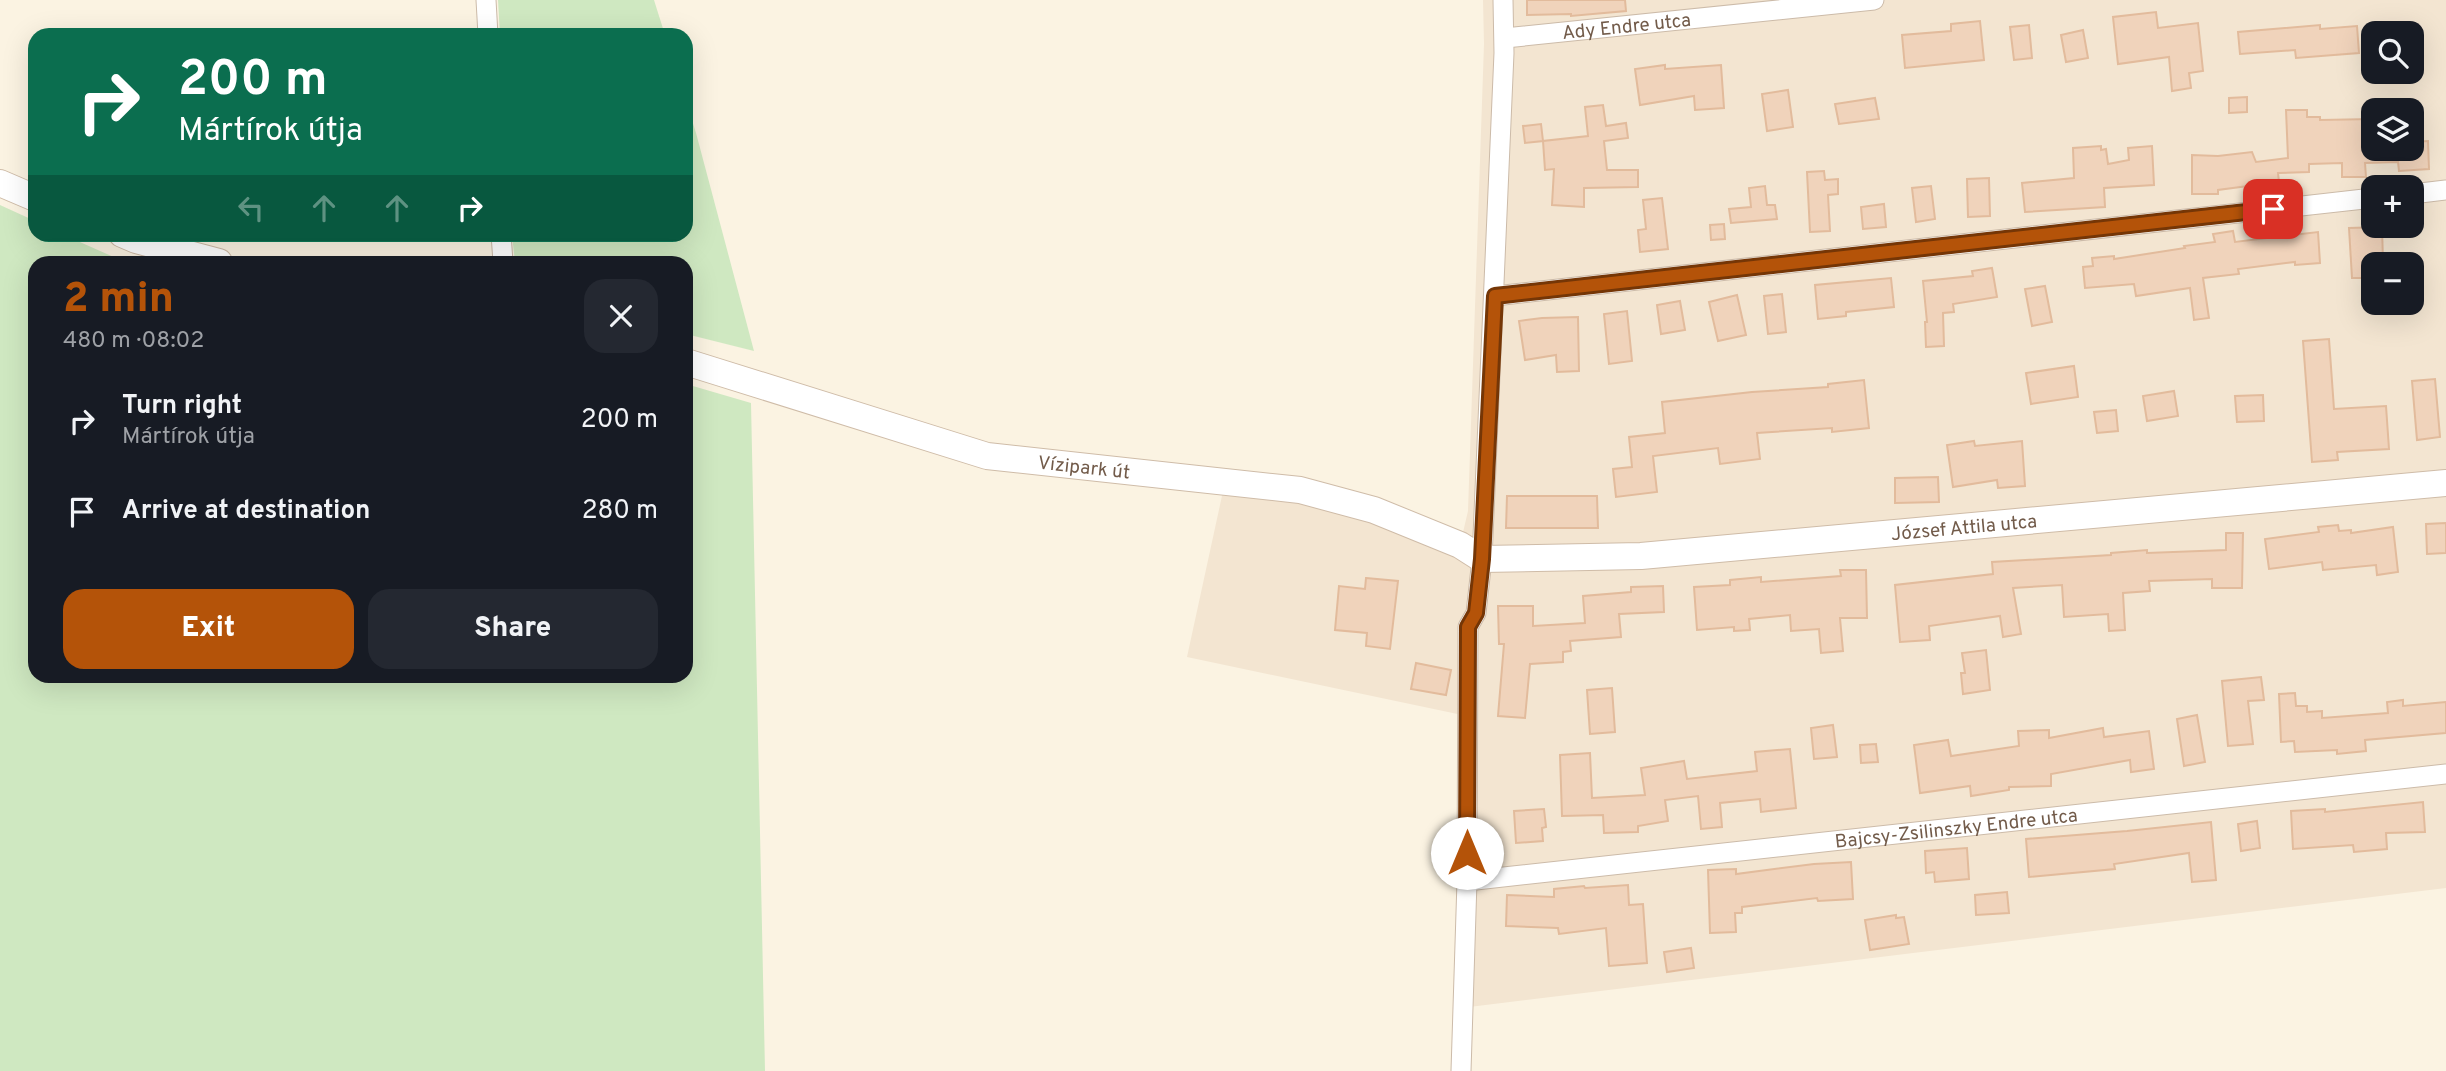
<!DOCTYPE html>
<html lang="en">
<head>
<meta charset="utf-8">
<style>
	:root { --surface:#171b24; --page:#242831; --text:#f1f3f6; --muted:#9ea1a6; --accent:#b45309 }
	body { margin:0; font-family:Overpass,sans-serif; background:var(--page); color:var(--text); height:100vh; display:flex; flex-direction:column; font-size:26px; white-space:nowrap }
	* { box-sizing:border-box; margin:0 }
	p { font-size:23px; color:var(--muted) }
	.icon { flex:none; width:38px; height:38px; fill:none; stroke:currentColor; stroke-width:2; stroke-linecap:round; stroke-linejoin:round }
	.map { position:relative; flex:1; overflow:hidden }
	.drawer { position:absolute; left:28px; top:256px; width:665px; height:427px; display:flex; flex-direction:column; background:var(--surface); border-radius:21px; box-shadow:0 7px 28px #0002 }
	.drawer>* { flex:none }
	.banner { position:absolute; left:28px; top:28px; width:665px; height:214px; border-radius:21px; box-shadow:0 7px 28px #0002; background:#0b6e4f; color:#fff; overflow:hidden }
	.tools { position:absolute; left:2361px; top:21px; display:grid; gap:14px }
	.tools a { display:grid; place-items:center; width:63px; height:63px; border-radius:14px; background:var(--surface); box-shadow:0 7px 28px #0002; font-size:35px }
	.pin { position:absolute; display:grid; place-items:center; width:60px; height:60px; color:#fff; margin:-30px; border-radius:14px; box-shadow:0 4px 10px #0006 }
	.me { position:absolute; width:77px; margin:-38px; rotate:0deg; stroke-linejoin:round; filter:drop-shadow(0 0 5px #0008) }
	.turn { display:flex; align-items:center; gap:24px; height:147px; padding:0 35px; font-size:32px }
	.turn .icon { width:91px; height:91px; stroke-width:2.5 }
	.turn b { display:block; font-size:49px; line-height:60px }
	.lanes { display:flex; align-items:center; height:66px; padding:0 35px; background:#0003; justify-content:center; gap:35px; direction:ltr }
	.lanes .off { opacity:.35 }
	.round { display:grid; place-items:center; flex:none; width:74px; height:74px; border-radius:21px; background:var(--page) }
	.overview { display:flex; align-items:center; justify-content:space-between; height:119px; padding:0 35px }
	h1 { font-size:42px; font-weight:800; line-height:52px; color:var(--accent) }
	.cta { display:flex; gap:14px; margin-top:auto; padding:14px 35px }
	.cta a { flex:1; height:80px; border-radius:21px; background:var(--accent); color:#fff; font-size:28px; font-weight:800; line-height:80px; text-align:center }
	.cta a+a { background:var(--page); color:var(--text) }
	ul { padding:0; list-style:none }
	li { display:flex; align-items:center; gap:21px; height:91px; padding:0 35px }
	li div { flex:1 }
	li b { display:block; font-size:26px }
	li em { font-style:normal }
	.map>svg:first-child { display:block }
</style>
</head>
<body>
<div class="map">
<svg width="2446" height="1071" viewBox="0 0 2446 1071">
	<rect width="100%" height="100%" fill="#fbf3e2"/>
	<path fill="#f3e5d1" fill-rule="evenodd" d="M1483,0h963v888l-985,120 6,-292 -280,-59 38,-175 235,63 8,-34 16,-467zM2373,33h39v39h-39zM2373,110h39v39h-39zM2373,187h39v39h-39zM2373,264h39v39h-39z"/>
	<g fill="#cfe8c1">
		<path d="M498,0h156l11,35h-165z"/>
		<path d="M686,101l10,32 58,218 -68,-17v-72h-171l-3,-27 174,-1z"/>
		<path d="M0,205l35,16v13l29,1 61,27h-90v414h651v-292l65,19 14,668h-765z"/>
	</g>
	<g fill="#f0d3bb" stroke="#e2bb9c" stroke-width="2">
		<path d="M1527,0h98l1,11 -55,5v-2l-44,1z"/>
		<path d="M2156,12l2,16 40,-5 5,48 -14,2 2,15 -19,3 -3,-34 -51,7 -5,-47z"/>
		<path d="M1980,21l4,39 -79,8 -3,-33 49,-4v-7z"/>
		<path d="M2029,25l3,33 -18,2 -4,-33z"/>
		<path d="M2320,25v4l37,-3 2,27 -63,5 -1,-8 -55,4 -2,-22z"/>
		<path d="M2083,30l5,28 -22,4 -5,-27z"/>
		<path d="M1665,65v4l56,-4 3,43 -29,2 -1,-14 -54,9 -5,-36z"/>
		<path d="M1788,90l5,37 -26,4 -5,-37z"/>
		<path d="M2247,97v15l-18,1v-15z"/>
		<path d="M1875,98l4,21 -40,5 -4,-20z"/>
		<path d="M1603,105l3,21 20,-3 2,15 -24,3 3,29h31v17l-54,1v19l-32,-2 2,-36 -9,1 -2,-29 45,-5 -3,-29z"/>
		<path d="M2286,110h21v7h13v3l53,-1v30h39v-7l16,-1 1,28 -30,2 -1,-9 -33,1 1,14h-24v-14l-33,1v8l-31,1 1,9 -61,8v4h-26v-39l26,1 34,-4 4,10 32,-4z"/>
		<path d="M1541,124l2,17 -18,2 -2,-17z"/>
		<path d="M2101,146v4l5,-1 2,15 21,-4 -1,-12 24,-2 2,39 -50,3 1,19 -80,5 -3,-29 52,-5 -1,-30z"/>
		<path d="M1824,171l1,9 13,-1v15l-10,1 2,36 -20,1 -3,-60z"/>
		<path d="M1989,178l1,38 -22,1 -1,-38z"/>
		<path d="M1765,186l2,19h8l2,14 -46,4 -2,-14 22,-2 -2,-19z"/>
		<path d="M1931,186l4,33 -19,3 -4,-34z"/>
		<path d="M1662,198l6,51 -28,3 -2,-22 8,-1 -3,-29z"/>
		<path d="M1884,204l2,23 -23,2 -2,-22z"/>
		<path d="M1724,224l1,15 -14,1 -1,-15z"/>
		<path d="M2382,227l1,35 -10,2v14h-21l-3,-50z"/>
		<path d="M2233,231l2,11 83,-10 2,31 -25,2v-3l-57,7 1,5 -36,4 6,40 -15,2 -4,-32 -54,8 -2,-12 -49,4 -2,-21 10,-1 -1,-8 22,-2v3l71,-11 -1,-2 31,-4 -2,-8z"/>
		<path d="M1992,268l5,29 -44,7 1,8 -11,1 1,33 -18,1 -1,-25h2l-4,-41 50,-5 -1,-5z"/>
		<path d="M1891,278l3,29 -48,5v4l-28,3 -3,-34z"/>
		<path d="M2045,286l7,36 -20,4 -7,-37z"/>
		<path d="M1782,294l4,38 -18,2 -4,-38z"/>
		<path d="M1737,295l9,40 -28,6 -9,-39z"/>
		<path d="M1680,301l5,29 -24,4 -4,-29z"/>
		<path d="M1627,311l5,50 -23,3 -5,-50z"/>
		<path d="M1578,317l1,54 -22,1 -1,-17 -31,5 -6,-39 23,-3z"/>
		<path d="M2329,339l5,70 52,-3 3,43 -52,3 1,8 -26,2 -9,-121z"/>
		<path d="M2074,366l4,31 -47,7 -5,-31z"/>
		<path d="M2435,379l5,58 -23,3 -5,-59z"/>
		<path d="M1864,380l5,48 -37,4v-4l-75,5 3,26 -40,5 -2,-16 -65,8 4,36 -41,5 -3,-28 19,-2 -3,-30 36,-4 -3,-31 90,-10 76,-5v-3z"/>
		<path d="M2174,391l4,25 -31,5 -4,-25z"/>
		<path d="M2263,395l1,26 -27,1 -2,-26z"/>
		<path d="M2116,410l2,21 -21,2 -3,-21z"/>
		<path d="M1974,441l1,5 47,-5 3,45 -27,2 -1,-8 -44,7 -6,-42z"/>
		<path d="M1938,477l1,25 -44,1v-25z"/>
		<path d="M1507,496h90l1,32h-92z"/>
		<path d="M2446,523v30l-19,1 -1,-30z"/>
		<path d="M2338,525l1,6 12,-1v3l42,-6 5,45 -21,3 -1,-10 -53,5 -1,-8 -53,7 -4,-30 54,-7 -1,-5z"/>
		<path d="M2226,533h17l-1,55h-30v-9l-63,2 1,10 -27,2 2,37 -16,1 -1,-17 -44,3 -2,-32 -49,3 8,46 -18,3 -3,-21 -71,10 1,14 -30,2 -5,-57 98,-11 -1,-12 119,-7v-2l36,-3v3l79,-3z"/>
		<path d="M1840,570h26l1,48h-27l3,33 -22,2 -2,-24 -28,2 -1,-16 -41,4 1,11 -16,1v-4l-37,3 -3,-43 36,-2v-5l31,-3v5l80,-6z"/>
		<path d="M1366,578l32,3 -8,68 -24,-3 1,-13 -32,-3 4,-44 26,3z"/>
		<path d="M1663,586l1,26 -45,2 2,23 -51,4 1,10 -8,1v10l-33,2 -5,54 -27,-2 6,-72h-5l-1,-38h35v20l52,-3 -2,-27 48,-4v-5z"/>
		<path d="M1986,650l4,40 -27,4 -2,-21h4l-3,-20z"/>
		<path d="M1416,663l35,7 -5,25 -35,-6z"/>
		<path d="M2261,677l3,23 -16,1 5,43 -25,2 -6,-65z"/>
		<path d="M1612,688l3,44 -25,2 -3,-44z"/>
		<path d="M2295,693l1,13h11v6l15,-1v7l66,-5 -1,-11 16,-2v6l43,-4v31l-81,7 1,11 -29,3v-4l-42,2 -1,-11 -13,1 -2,-48z"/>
		<path d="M2197,715l8,47 -21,4 -7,-47z"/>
		<path d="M1833,725l4,32 -23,2 -3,-31z"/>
		<path d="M2103,728l1,9 45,-6 5,38 -23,3 -1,-12 -79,14v12l-42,1v3l-38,6 -1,-10 -50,7 -6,-48 34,-5 3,16 68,-10 -1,-15 31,-1v8z"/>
		<path d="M1876,744l2,18 -17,1 -1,-18z"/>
		<path d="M1790,749l6,59 -35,4 -1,-13 -40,4 2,24 -21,2 -3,-33 -33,4 3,21 -30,5v6l-34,1 -1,-18 -41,1 -2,-61 30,-2 2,45 53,-3 -4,-27 43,-7 3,18 70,-8 -2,-19z"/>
		<path d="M2423,802l2,30 -39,1 1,16 -33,3 -1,-7 -60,4 -2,-38 34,-2v3z"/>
		<path d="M1544,809l2,18 -4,1 1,13 -27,2 -2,-32z"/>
		<path d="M2257,821l3,27 -19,3 -3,-27z"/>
		<path d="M2211,822l5,58 -24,2 -3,-29 -75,11 1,5 -86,8 -3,-38 101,-8z"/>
		<path d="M1967,848l2,31 -34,3 -1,-10 -8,1 -1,-22z"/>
		<path d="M1851,862l2,37 -35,2 -1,-3 -75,9v6h-7l1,19 -26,1 -2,-63 28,-1v5l78,-10z"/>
		<path d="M1628,885l1,20 14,-1 4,59 -38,3 -3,-38 -47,6 -1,-6 -52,-2 1,-31 47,2v-8l30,-3 1,2z"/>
		<path d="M2007,892l2,21 -33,2 -1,-20z"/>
		<path d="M1896,915v3l8,-1 5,27 -39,6 -5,-30z"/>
		<path d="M1691,948l3,20 -27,4 -3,-20z"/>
	</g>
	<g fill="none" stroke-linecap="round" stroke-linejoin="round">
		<defs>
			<g id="street">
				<path d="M486,0l2,35"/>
				<path id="s1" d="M1505,38l369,-38"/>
				<path d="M2412,194l34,-4"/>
				<path d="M501,234l2,28"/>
				<path d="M1495,296l878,-98"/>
				<path id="s2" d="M1467,881l979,-107"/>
				<path d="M1461,1071l6,-190 1,-254 8,-14 6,-54 22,-506 -1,-53"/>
			</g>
			<g id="secondary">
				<path d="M0,183l35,15"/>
				<path d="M122,234l14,6 83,22"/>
				<path id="s3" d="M686,362l301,94 313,34 74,20 86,35 22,14 159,-3 805,-73"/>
			</g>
		</defs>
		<use href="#street" stroke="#ccbba9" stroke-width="21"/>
		<use href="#secondary" stroke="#cfbca8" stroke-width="28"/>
		<use href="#street" stroke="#fff" stroke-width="19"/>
		<use href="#secondary" stroke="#fff" stroke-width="26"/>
	</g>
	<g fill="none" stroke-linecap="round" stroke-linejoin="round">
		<defs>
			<path id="route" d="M1467,853l1,-226 8,-14 6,-54 13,-263 778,-87"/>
		</defs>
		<use href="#route" stroke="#753606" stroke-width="18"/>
		<use href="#route" stroke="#b45309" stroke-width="12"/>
	</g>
	<g text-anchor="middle" stroke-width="5" stroke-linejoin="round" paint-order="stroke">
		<g font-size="19" fill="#725b4a" stroke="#fef7e8">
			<text dy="7" stroke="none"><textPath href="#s1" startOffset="122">Ady Endre utca</textPath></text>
			<text dy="7" stroke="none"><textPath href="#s3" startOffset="413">Vízipark út</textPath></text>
			<text dy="7" stroke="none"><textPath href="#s3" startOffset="1309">József Attila utca</textPath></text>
			<text dy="7" stroke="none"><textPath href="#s2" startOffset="492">Bajcsy-Zsilinszky Endre utca</textPath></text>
		</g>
	</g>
</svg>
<div class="tools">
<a><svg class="icon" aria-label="search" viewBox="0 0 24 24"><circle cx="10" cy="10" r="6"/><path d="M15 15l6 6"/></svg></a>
<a><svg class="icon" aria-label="layers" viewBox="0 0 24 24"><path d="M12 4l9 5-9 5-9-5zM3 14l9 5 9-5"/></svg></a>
<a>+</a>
<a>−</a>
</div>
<div class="pin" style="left:2273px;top:209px;background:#d93025"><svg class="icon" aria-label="arrive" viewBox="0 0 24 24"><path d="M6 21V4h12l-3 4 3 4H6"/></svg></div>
<svg class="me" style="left:1467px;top:853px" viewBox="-20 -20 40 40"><circle r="19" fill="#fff"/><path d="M0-13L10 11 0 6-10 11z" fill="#b45309"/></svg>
<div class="banner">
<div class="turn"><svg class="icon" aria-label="right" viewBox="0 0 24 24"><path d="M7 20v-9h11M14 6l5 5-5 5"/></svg><div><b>200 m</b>Mártírok útja</div></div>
<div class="lanes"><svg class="icon off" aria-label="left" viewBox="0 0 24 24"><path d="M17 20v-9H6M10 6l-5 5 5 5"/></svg><svg class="icon off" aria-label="ahead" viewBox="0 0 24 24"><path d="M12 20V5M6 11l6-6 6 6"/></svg><svg class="icon off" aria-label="ahead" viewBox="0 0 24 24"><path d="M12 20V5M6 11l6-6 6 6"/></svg><svg class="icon" aria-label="right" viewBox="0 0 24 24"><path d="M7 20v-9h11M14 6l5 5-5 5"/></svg></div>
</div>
<section class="drawer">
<div class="overview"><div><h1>2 min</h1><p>480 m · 08:02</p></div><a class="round"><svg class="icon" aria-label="close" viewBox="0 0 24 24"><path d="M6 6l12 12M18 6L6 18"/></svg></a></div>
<ul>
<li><svg class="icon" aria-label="right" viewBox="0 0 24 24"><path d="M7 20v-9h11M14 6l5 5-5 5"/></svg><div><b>Turn right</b><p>Mártírok útja</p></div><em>200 m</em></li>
<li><svg class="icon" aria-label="arrive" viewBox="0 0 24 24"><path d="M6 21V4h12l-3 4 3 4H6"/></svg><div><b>Arrive at destination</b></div><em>280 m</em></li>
</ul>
<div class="cta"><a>Exit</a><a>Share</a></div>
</section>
</div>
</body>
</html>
